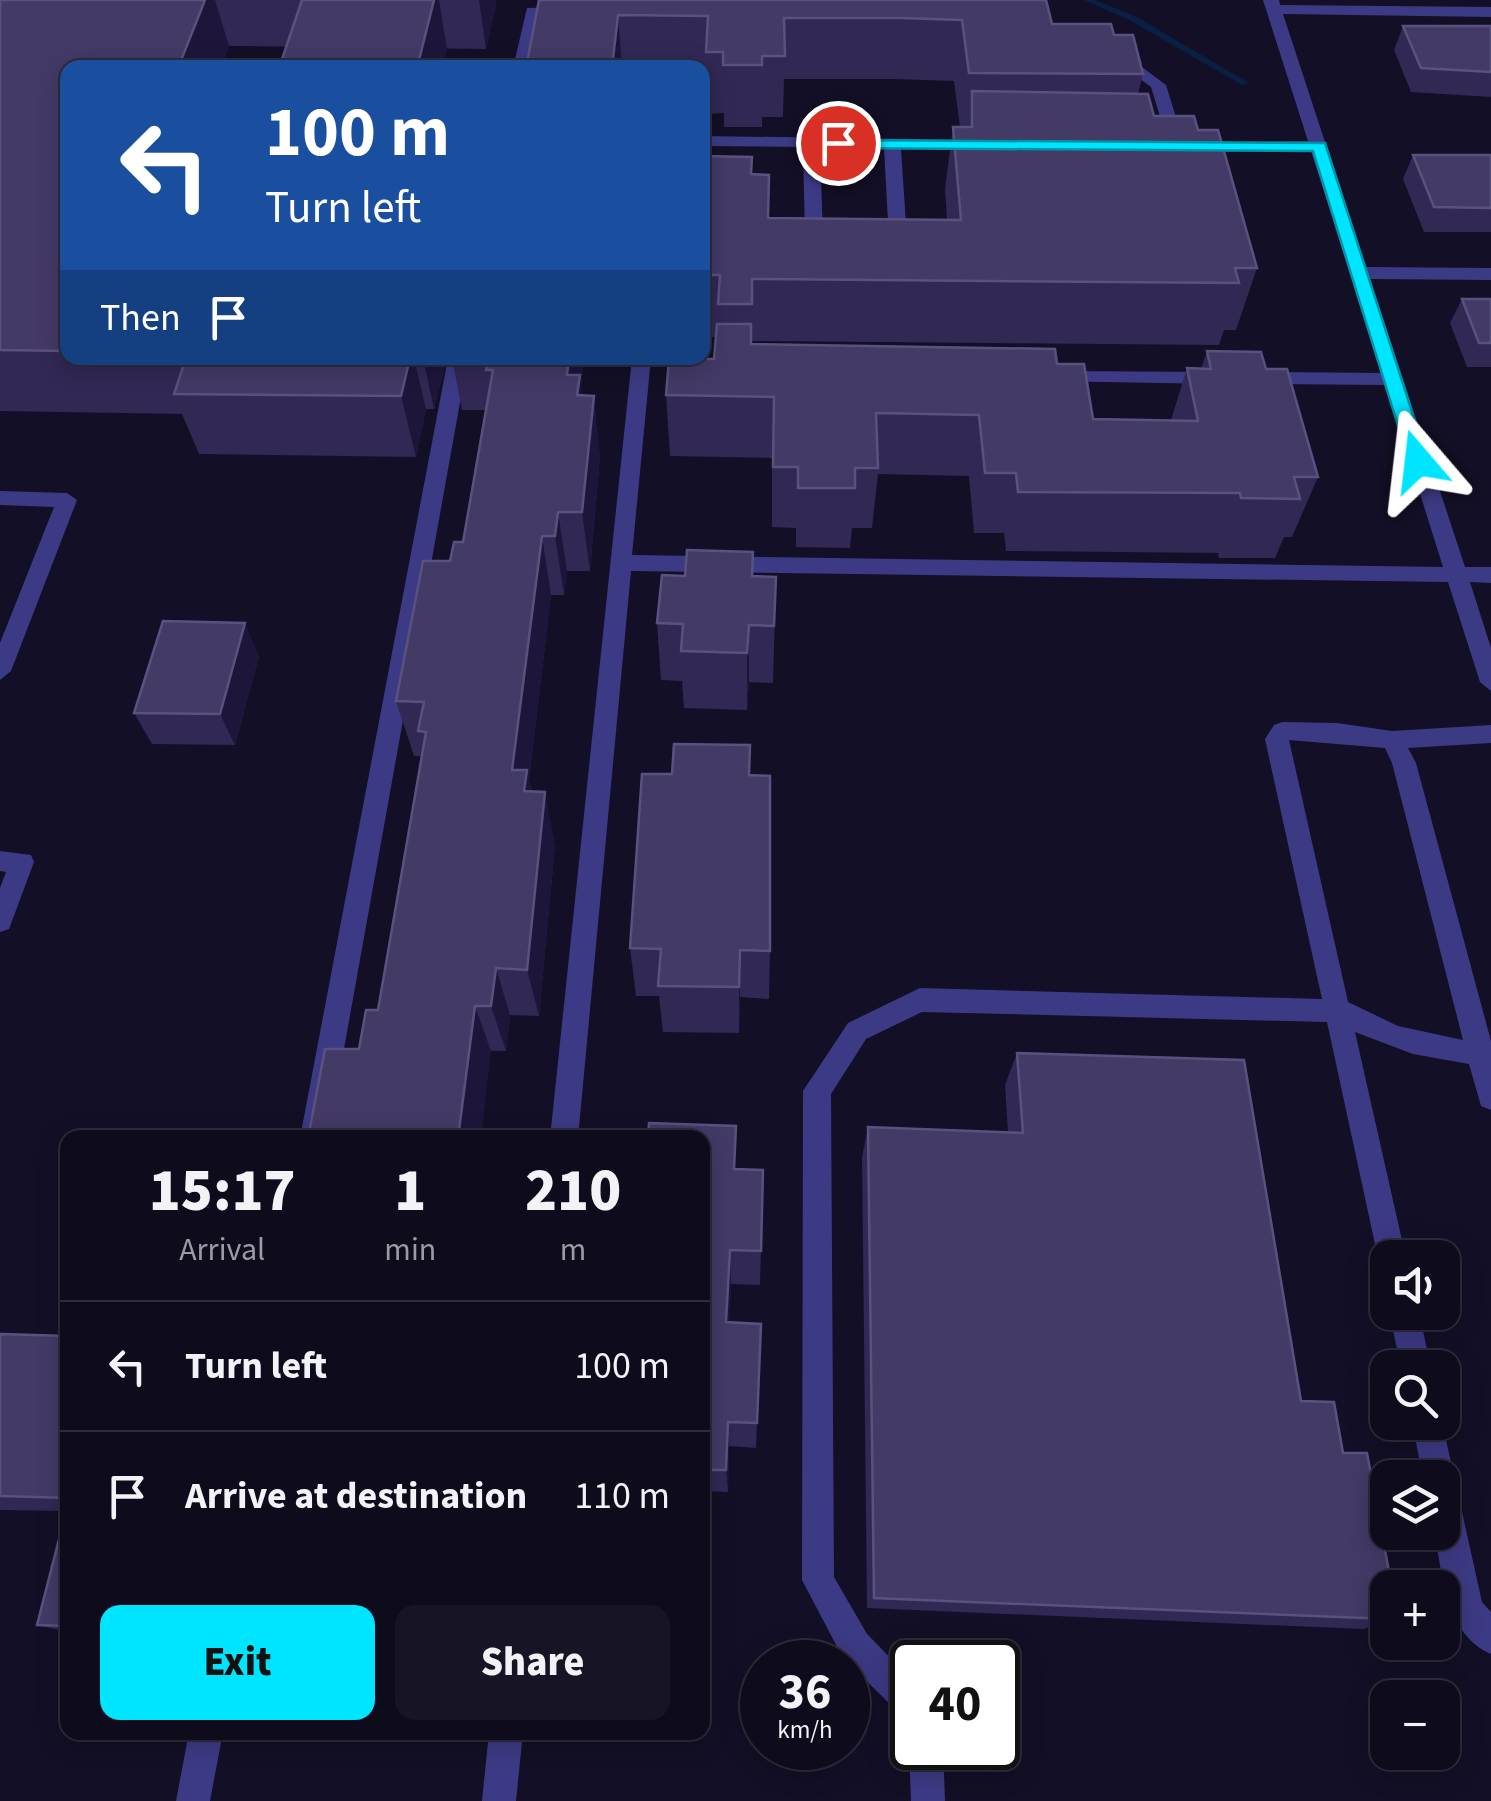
<!DOCTYPE html>
<html lang="en">
<head>
<meta charset="utf-8">
<style>
	:root { --surface:#0e0b1c; --page:#171425; --text:#f1f3f6; --muted:#9b9ba3; --line:#2e2b3b; --accent:#00e5ff }
	body { margin:0; font-family:"Source Sans 3",sans-serif; background:var(--page); color:var(--text); height:100vh; display:flex; flex-direction:column; font-size:38px; white-space:nowrap }
	* { box-sizing:border-box; margin:0 }
	p { font-size:32px; color:var(--muted) }
	.icon { flex:none; width:55px; height:55px; fill:none; stroke:currentColor; stroke-width:2; stroke-linecap:round; stroke-linejoin:round }
	.map { position:relative; flex:1; overflow:hidden }
	.side { position:absolute; left:60px; top:1130px; width:650px; height:610px; display:flex; flex-direction:column; background:var(--surface); border-radius:20px; box-shadow:0 5px 25px #0003,0 0 0 2px var(--line) }
	.side>* { flex:none }
	.guide { position:absolute; left:60px; top:60px; width:650px; height:305px; border-radius:20px; box-shadow:0 5px 25px #0003,0 0 0 2px var(--line); background:#1a4fa0; color:#fff; overflow:hidden }
	.tools { position:absolute; left:1370px; top:1240px; display:grid; gap:20px }
	.tools a { display:grid; place-items:center; width:90px; height:90px; border-radius:20px; background:var(--surface); box-shadow:0 5px 25px #0003,0 0 0 2px var(--line); font-size:50px }
	.speed { position:absolute; left:740px; top:1640px; display:flex; gap:20px; font-size:50px; font-weight:700; text-align:center }
	.speed>* { display:grid; place-content:center; width:130px; height:130px; border-radius:50%; background:var(--surface); box-shadow:0 5px 25px #0003,0 0 0 2px var(--line); line-height:1 }
	.speed small { font-size:25px; font-weight:400 }
	.speed .limit { border:5px solid #111; border-radius:15px; background:#fff; color:#111 }
	.pin { position:absolute; display:grid; place-items:center; width:85px; height:85px; color:#fff; margin:-42px; border:5px solid #fff; border-radius:50%; box-shadow:0 2px 10px #0007 }
	.me { position:absolute; width:110px; margin:-55px; rotate:343deg; stroke-linejoin:round; filter:drop-shadow(0 0 8px #0008) }
	.turn { display:flex; align-items:center; gap:35px; height:210px; padding:0 40px; font-size:45px }
	.turn .icon { width:130px; height:130px; stroke-width:2.5 }
	.turn b { display:block; font-size:70px; line-height:85px }
	.then { display:flex; align-items:center; height:95px; padding:0 40px; background:#0003; gap:20px; font-size:38px }
	.eta { display:flex; justify-content:space-evenly; align-items:center; height:170px; text-align:center }
	.eta b { font-size:60px; font-weight:800; line-height:70px }
	.action { display:flex; gap:20px; margin-top:auto; padding:20px 40px }
	.action a { flex:1; height:115px; border-radius:20px; background:var(--accent); color:#111; font-size:40px; font-weight:800; line-height:115px; text-align:center }
	.action a+a { background:var(--page); color:var(--text) }
	ul { padding:0; list-style:none }
	li { display:flex; align-items:center; gap:30px; height:130px; padding:0 40px; border-top:2px solid var(--line) }
	li div { flex:1 }
	li b { display:block; font-size:38px }
	li em { font-style:normal }
	.map>svg:first-child { display:block }
</style>
</head>
<body>
<div class="map">
<svg width="1491" height="1801" viewBox="0 0 1491 1801">
	<rect width="100%" height="100%" fill="#130f26"/>
	<g fill="none" stroke-linecap="round" stroke-linejoin="round">
		<path fill="#0a1f44" fill-rule="evenodd" d="M1084,0h11l40,16 114,67 -7,2 -113,-65z"/>
		<g fill="#3d3a85" fill-rule="evenodd">
			<path d="M1263,0h16l1,5 211,2v10l-208,-3 83,253 125,1v12l-121,-1 95,288h26v16l-21,-1 21,66v43l-11,-9 -32,-100 -817,-11 -53,567h-28l82,-780h19l-19,197 811,12 -57,-182 -128,-1 -10,-6 10,-6 124,1 -71,-222 -122,1 -19,-3 -19,-62 -43,-32 14,-3 44,33 18,58 124,-2z"/>
			<path d="M570,7l8,5 -3,3 -36,1 -10,52h-16l14,-60z"/>
			<path d="M702,136l283,4 8,5 -8,5 -84,-1 6,91 -18,13 -9,-5 9,-9 -5,-90 -64,-1 3,89 10,11 -9,5 -19,-15 -2,-91 -101,-1z"/>
			<path d="M448,358h20l-140,780h-28z"/>
			<path d="M1053,371l165,1 10,6 -10,6 -172,-3 -3,-4z"/>
			<path d="M0,491l67,2 10,7 -66,171 -11,9v-37l54,-136 -54,-2z"/>
			<path d="M1282,722l55,1 55,8 99,-6v18l-83,5 8,15 75,278v69l-10,-4 -12,-42 -56,-10 -58,-22 51,226h-18v12l-10,-12 -51,-236 -405,-10 -56,27 -35,55 3,483 33,57 45,46v50l-12,-5 -6,-17 -51,-50 -41,-78 1,-489 45,-68 72,-35 402,11 -57,-260 9,-14zM1289,740l96,8 7,15 71,277 -65,-14 -50,-24z"/>
			<path d="M0,851l31,4 3,7 -25,67 -9,3v-44l6,-16 -6,-1z"/>
			<path d="M1389,1312h30l12,56h-30z"/>
			<path d="M1412,1422h30l40,180 9,10v42c-46,-20 -48,-79 -57,-122h8v-54h-19z"/>
			<path d="M189,1732h34l-13,69h-34z"/>
			<path d="M489,1732h34l-7,69h-34z"/>
			<path d="M912,1739v9h31l2,53h-34l-2,-53z"/>
		</g>
	</g>
	<g fill="#312854">
		<path d="M0,0h495l1,4 -10,45 -257,-3 -8,22h-153v290h379l-13,51h-8l-10,48 -217,-3 -17,-40 -182,-3z"/>
		<path d="M539,0l513,24 62,11 29,39 -5,20 16,22 44,14 59,138 -21,62h-12l-5,15 -467,-4v3l305,20 36,55 78,1 16,-52 14,1 6,-18 59,18 52,108 -26,60h-8l-9,21h-56l-1,-5 -212,-2 -2,-18h-30l-5,-57 -91,-2 -6,54h-20l-2,20 -54,-1v-19l-24,-1v-69l-102,-2 -4,-61 48,-36 2,-22h-14v-181l50,18 16,44 179,2 -2,-31 8,-62h7l-6,-46 -59,-2h-111l-1,38h-21v10h-38v-14l-16,1 -1,-37h-5v-9h-176z"/>
		<path d="M1403,26h88v71l-80,-5 -17,-42z"/>
		<path d="M1413,155h78v77h-67l-21,-53z"/>
		<path d="M1462,299h29v68h-24l-17,-44z"/>
		<path d="M452,358h132l-3,28 1,9 18,61 -10,115h-23l-3,24h-13l-22,185 3,12 23,53 -16,171 -29,-1 -4,36 -147,-2 19,-39 44,-254h-8l-18,-55 54,-140 13,-19 23,-132h-24z"/>
		<path d="M753,552v24l23,1 -3,106 -24,-1 -2,28 -63,-2 -2,-27 -21,-1 -4,-57z"/>
		<path d="M259,656l-24,89 -83,-1 -18,-31z"/>
		<path d="M750,745v31l20,175 -1,48 -29,-2 -1,36 -76,-1 -4,-36h-23l-6,-48 42,-174z"/>
		<path d="M1017,1053l326,400 45,135v34l-25,7 -496,-21 -5,-451 6,-30 140,5 -3,-47z"/>
		<path d="M702,1138l34,31 27,1 -3,115 -29,-1 -2,38 32,2 -5,124 -27,-2 -1,46 -26,-1z"/>
		<path d="M0,1334l68,2v296l-31,-7 29,-114 -66,-1z"/>
	</g>
	<g fill="#1d163a">
		<path d="M205,0h10l14,46 -8,22h-43z"/>
		<path d="M434,0h5l8,49 -4,19h-26z"/>
		<path d="M479,0h16l1,4 -10,45z"/>
		<path d="M618,15l4,53h-10z"/>
		<path d="M410,358h4l12,51 -10,48 -15,-61z"/>
		<path d="M423,358h24l-13,51z"/>
		<path d="M569,358h15l-3,28 6,50 -20,-61z"/>
		<path d="M594,396l6,60 -10,115 -8,-59z"/>
		<path d="M558,512l9,59 -3,24 -9,-59z"/>
		<path d="M542,536l9,59 -22,185 9,43 -26,-53z"/>
		<path d="M245,623l14,33 -24,89 -15,-31z"/>
		<path d="M749,625v57l-2,28v-57z"/>
		<path d="M545,792l10,53 -16,171 -12,-46z"/>
		<path d="M740,950v47l-1,36v-46z"/>
		<path d="M496,968l14,47 -4,36 -15,-45z"/>
		<path d="M475,1006l16,45 -10,87h-23z"/>
		<path d="M730,1250l1,34 -3,69 -2,-31z"/>
		<path d="M728,1422l1,24 -1,46 -2,-22z"/>
	</g>
	<g fill="#433a66" stroke="#5a527e" stroke-width="2.5">
		<path d="M0,0h205l-27,68h-110v283l-68,-1z"/>
		<path d="M302,0h132l-17,68h-138z"/>
		<path d="M539,0h507l6,24h59l3,11h19l10,39 -174,-1 -7,-53 -61,-2h-117l1,38h-23v9h-39v-13h-17l2,-36 -90,-1 -6,53h-86z"/>
		<path d="M1403,26h88v46l-70,-4z"/>
		<path d="M972,91l176,3 6,22h40l4,14h20l39,138h-22l4,15 -487,-4v25h-34l2,-29h-18v-119l50,1 -1,17 18,1 -1,43 193,2 -8,-93h19z"/>
		<path d="M1413,155h78v53l-57,-1z"/>
		<path d="M1462,299h29v44h-12z"/>
		<path d="M717,324h34v20l304,5 2,15h27l9,55 105,2 -11,-53 24,1 -4,-18 54,1 5,17h21l31,108h-24l6,22 -59,-1 -1,-5 -222,-1 -2,-19h-31l-6,-58 -103,-2 2,55h-23v20h-57v-21h-25l1,-70 -108,-2 3,-36h45z"/>
		<path d="M186,358h224l-9,38 -227,-2z"/>
		<path d="M488,358h81l-2,17h13l-3,20 17,1 -12,116h-24l-3,24h-13l-30,234h15l-3,21 21,1 -18,178 -31,-2 -5,38h-16l-17,132h-150l17,-89h34l7,-39h12l48,-278 -8,-1 6,-29 -28,-1 27,-140h27l4,-19h9l30,-172h-7z"/>
		<path d="M687,550l66,2 -1,24 24,1 -2,49 -25,-1 -2,28 -66,-2 2,-27 -26,-1 5,-48 23,1z"/>
		<path d="M163,621l82,2 -25,91 -86,-1z"/>
		<path d="M674,744l76,1 -1,30 21,1v175l-30,-1 -1,37 -81,-1 3,-37 -31,-1 12,-174h30z"/>
		<path d="M1017,1053l227,7 57,341 33,1 9,51h24l25,135h-4v31l-514,-21 -6,-471 155,6z"/>
		<path d="M649,1123l87,3 -2,43 29,1 -2,81 -31,-1 -4,72 35,2 -4,99 -29,-1 -2,48h-24v-332h-54z"/>
		<path d="M0,1334l68,2v162l-68,-2z"/>
		<path d="M68,1504v122l-31,-1z"/>
	</g>
	<path fill="#00e5ff" stroke="#0095a6" stroke-width="2.5" d="M833,140l492,3 103,318 -10,7 -9,-7 -96,-310 -475,-3 -5,-2z"/>
</svg>
<div class="tools">
<a><svg class="icon" aria-label="sound" viewBox="0 0 24 24"><path d="M4 9h4l5-4v14l-5-4H4zM17 9q2 3 0 6"/></svg></a>
<a><svg class="icon" aria-label="search" viewBox="0 0 24 24"><circle cx="10" cy="10" r="6"/><path d="M15 15l6 6"/></svg></a>
<a><svg class="icon" aria-label="layers" viewBox="0 0 24 24"><path d="M12 4l9 5-9 5-9-5zM3 14l9 5 9-5"/></svg></a>
<a>+</a>
<a>−</a>
</div>
<div class="speed"><div>36<small>km/h</small></div><div class="limit">40</div></div>
<div class="pin" style="left:838px;top:143px;background:#d93025"><svg class="icon" aria-label="arrive" viewBox="0 0 24 24"><path d="M6 21V4h12l-3 4 3 4H6"/></svg></div>
<svg class="me" style="left:1418px;top:461px" viewBox="-20 -20 40 40"><path d="M0-17L14 15 0 8-14 15z" fill="#00e5ff" stroke="#fff" stroke-width="4"/></svg>
<div class="guide">
<div class="turn"><svg class="icon" aria-label="left" viewBox="0 0 24 24"><path d="M17 20v-9H6M10 6l-5 5 5 5"/></svg><div><b>100 m</b>Turn left</div></div>
<div class="then">Then<svg class="icon" aria-label="arrive" viewBox="0 0 24 24"><path d="M6 21V4h12l-3 4 3 4H6"/></svg></div>
</div>
<section class="side">
<div class="eta">
<div><b>15:17</b><p>Arrival</p></div>
<div><b>1</b><p>min</p></div>
<div><b>210</b><p>m</p></div>
</div>
<ul>
<li><svg class="icon" aria-label="left" viewBox="0 0 24 24"><path d="M17 20v-9H6M10 6l-5 5 5 5"/></svg><div><b>Turn left</b></div><em>100 m</em></li>
<li><svg class="icon" aria-label="arrive" viewBox="0 0 24 24"><path d="M6 21V4h12l-3 4 3 4H6"/></svg><div><b>Arrive at destination</b></div><em>110 m</em></li>
</ul>
<div class="action"><a>Exit</a><a>Share</a></div>
</section>
</div>
</body>
</html>
